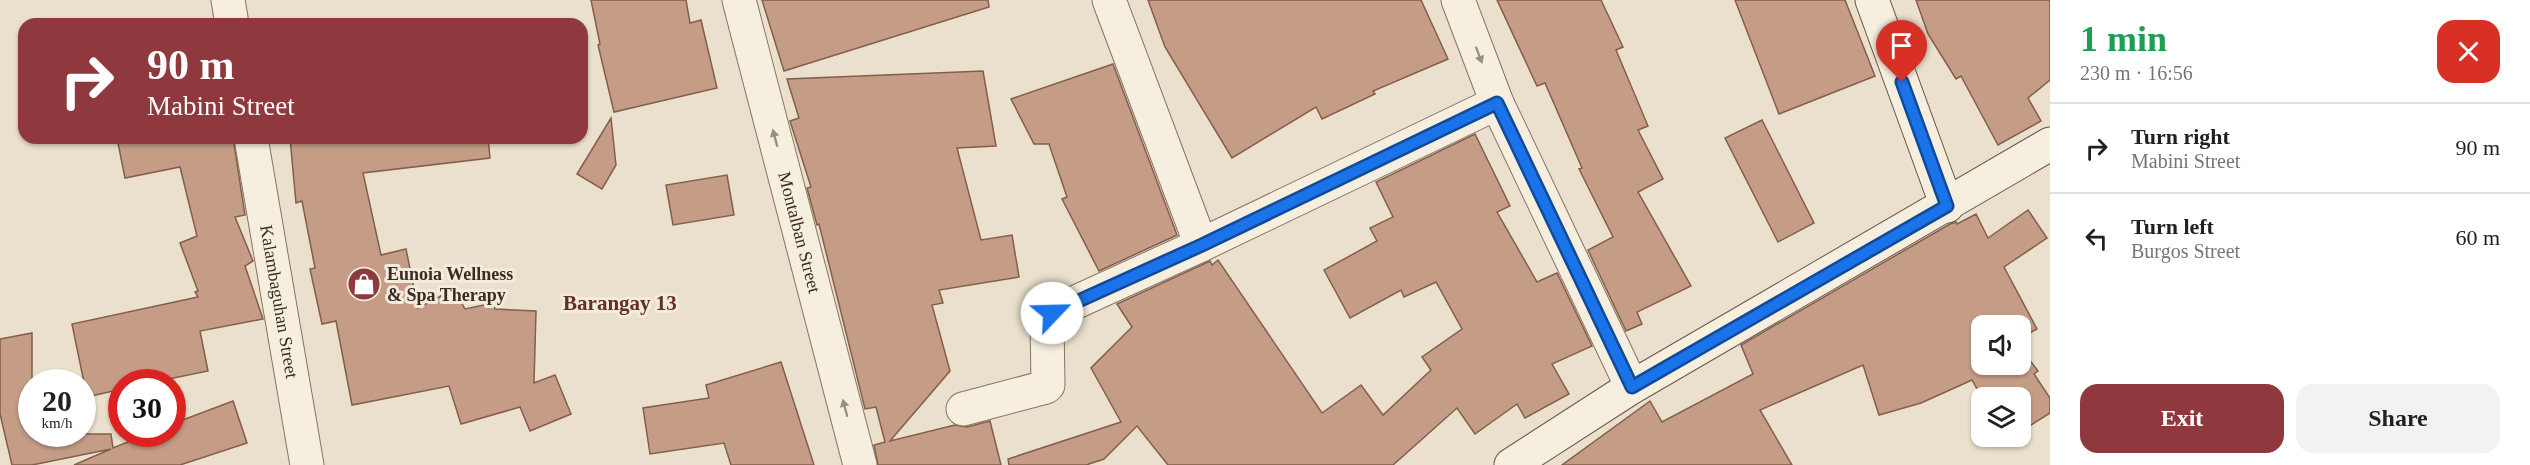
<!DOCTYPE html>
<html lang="en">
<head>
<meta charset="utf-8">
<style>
	:root { --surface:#fff; --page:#f2f2f2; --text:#202124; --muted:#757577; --line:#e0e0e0; --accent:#8f383e }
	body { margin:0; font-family:Georgia,serif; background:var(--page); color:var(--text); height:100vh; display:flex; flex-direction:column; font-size:22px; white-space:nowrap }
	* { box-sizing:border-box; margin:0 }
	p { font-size:20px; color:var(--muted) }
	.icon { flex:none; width:33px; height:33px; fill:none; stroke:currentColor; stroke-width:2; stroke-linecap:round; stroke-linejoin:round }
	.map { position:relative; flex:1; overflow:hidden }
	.sheet { display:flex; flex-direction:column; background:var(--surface); width:480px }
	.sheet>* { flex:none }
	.banner { position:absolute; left:18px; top:18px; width:570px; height:126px; border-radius:18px; box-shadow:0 2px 4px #0004; background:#8f383e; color:#fff; overflow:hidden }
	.buttons { position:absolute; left:1971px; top:315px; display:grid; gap:12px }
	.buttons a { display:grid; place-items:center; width:60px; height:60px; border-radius:12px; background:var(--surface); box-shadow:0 2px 4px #0004; font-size:30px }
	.speed { position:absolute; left:18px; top:369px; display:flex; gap:12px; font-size:30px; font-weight:700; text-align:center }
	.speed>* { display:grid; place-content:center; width:78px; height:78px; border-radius:50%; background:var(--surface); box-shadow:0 2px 4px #0004; line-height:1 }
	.speed small { font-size:15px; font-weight:400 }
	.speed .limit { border:9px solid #d22; background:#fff; color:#111 }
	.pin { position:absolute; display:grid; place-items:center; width:51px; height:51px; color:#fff; margin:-62px -26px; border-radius:50% 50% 50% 0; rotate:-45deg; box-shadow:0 0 6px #0007 }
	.pin .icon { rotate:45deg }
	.me { position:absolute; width:66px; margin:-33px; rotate:66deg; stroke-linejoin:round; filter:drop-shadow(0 0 4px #0008) }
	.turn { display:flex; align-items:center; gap:21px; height:126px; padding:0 30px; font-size:27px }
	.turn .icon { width:78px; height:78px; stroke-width:2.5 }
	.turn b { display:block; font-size:42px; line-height:51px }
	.round { display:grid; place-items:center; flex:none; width:63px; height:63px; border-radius:18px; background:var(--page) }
	.overview { display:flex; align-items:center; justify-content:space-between; height:102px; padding:0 30px }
	h1 { font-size:36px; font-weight:700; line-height:45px; color:#1e9e55 }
	.primary-button { display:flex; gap:12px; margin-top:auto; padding:12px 30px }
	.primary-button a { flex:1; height:69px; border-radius:18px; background:var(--accent); color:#fff; font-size:24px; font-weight:700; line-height:69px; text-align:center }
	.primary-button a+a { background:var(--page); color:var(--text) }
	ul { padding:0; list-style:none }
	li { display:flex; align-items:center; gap:18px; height:90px; padding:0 30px; border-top:2px solid var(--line) }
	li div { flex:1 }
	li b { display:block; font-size:22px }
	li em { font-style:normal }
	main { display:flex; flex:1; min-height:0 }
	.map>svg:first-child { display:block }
</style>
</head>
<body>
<main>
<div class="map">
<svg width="2050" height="465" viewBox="0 0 2050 465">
	<rect width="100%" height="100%" fill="#ebe0cd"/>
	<g fill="#c59d87" stroke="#835e4a" stroke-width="1.5">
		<path d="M591,0h95l4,23 11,-3 16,68 -103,24 -16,-67 2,-1z"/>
		<path d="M762,0h226l1,7 -205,64z"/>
		<path d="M1148,0h273l27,59 -75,32 2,3 -53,25 -6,-12 -84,51 -67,-111z"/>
		<path d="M1497,0h104l22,47 -7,3 32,76 -10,4 25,49 -25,13 53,94 -54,26 5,12 -16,7 -38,-81 25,-13 -34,-68 3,-1 -37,-85 -8,3z"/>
		<path d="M1735,0h110l30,76 -96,38z"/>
		<path d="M1916,0h134v80l-22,18 13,23 -43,24 -37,-69 -5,3 -28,-45z"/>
		<path d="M1113,64l64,171 -78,36 -37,-72 5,-2 -18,-53h-15l-23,-45z"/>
		<path d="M983,71l13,75 -39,2 24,92 31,-5 7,42 -80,13 4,13 -11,2 18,66 -60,70 65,-16 12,2 23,-6 11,44h-123l-4,-20 11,-3 -9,-35 -11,2 -46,-185 -2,1 -10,-37 4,-1 -21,-66 9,-3 -12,-39z"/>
		<path d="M611,118l5,47 -14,24 -25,-15z"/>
		<path d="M1762,120l52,103 -36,19 -53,-104z"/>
		<path d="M1475,134l35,72 -13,6 40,70 20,-9 35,73 -40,18 17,30 -44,24 -8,-14 -42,30 -18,-26 -64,57h-225l-31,-39 -33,33 -18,6h-77l-1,-6 113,-37 -30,-54 41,-41 -15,-23 93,-43 2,4 6,-5 104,153 39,-28 22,30 48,-45 -9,-13 40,-28 -26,-47 -32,15 -3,-7 -51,28 -26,-48 53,-29 -7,-13 23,-11 -17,-35z"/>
		<path d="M117,138h116l12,77 -10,2 18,44 -8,5 18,53 -63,12 8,40 -54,11h-32v7l-35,8 -15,-73 126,-27 -3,-5 3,-1 -18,-48 17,-7 -17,-69 -55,11z"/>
		<path d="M290,138h198l2,20 -127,15 18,82 25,-6 12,59 36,-19 11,20 28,-6 2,6 41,2 -2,72 21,-8 16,39 -41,17 -10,-24 -59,17 -12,-38 -97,19 -16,-84 -14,3 -12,-55 5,-1 -13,-67 -6,2z"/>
		<path d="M727,175l7,40 -61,10 -7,-40z"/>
		<path d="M2028,210l19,28 -43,29 33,62 -17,9v-12h-38v38h38v-17l18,24 -4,3 16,24v15l-30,19v-34h-38l-10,-18 -51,23 -42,12 -16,-50 -103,45 32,55h-230l88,-64 12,21 91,-48 -12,-29 209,-121 6,-2 1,2 19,-10 12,24z"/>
		<path d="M32,333v101h79l2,14 35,-14h24v-10l61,-23 14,42 -67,22h-106l37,-16 -79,16h-20l-12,-51v-75z"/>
		<path d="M781,362l33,103h-83l-7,-22 -74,11 -7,-46 66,-10 -3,-13z"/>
	</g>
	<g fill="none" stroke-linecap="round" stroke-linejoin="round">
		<defs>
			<g id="street">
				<path d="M228,0l4,24"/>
				<path id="s1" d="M739,0l121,465"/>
				<path d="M1109,0l92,245"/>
				<path d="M1458,0l39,103 135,284"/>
				<path id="s2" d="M251,138l56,327"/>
				<path d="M963,409l83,-22 2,-2 -1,-63 5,-9 149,-68 296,-142"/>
			</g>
			<g id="secondary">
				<path d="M1872,0l75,206"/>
				<path d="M1511,465l121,-78 418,-243"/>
			</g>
		</defs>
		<use href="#street" stroke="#877362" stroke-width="35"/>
		<use href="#secondary" stroke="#695545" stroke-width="35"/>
		<use href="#street" stroke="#f6eedf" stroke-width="33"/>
		<use href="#secondary" stroke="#f6eedf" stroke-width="33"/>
	</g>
	<defs><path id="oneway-solid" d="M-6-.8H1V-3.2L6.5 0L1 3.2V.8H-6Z" transform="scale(1.5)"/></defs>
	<g fill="#988e81">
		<use href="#oneway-solid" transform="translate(1479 55) rotate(69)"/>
		<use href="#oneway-solid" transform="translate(775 138) rotate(-105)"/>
		<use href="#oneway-solid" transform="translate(845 408) rotate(-105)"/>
	</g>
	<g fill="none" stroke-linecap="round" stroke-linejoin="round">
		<defs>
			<path id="route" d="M1052,313l150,-68 295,-142 135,284 315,-181 -45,-124"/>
		</defs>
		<use href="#route" stroke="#114b97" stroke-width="15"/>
		<use href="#route" stroke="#1a73e8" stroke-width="10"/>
	</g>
	<defs>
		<symbol id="shop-disc" viewBox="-11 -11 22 22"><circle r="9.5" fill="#8f383e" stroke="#f3ebdc"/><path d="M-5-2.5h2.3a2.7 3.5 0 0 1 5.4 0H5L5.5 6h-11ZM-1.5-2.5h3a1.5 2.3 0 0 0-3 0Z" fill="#fff"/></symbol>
	</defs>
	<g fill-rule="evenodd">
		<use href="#shop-disc" x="345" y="265" width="38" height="38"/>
	</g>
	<g text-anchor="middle" stroke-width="6" stroke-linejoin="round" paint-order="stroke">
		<g font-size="18" fill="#392d23" stroke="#f3ebdc">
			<text dy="6" stroke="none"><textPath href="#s1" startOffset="240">Montalban Street</textPath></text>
			<text dy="6" stroke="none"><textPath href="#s2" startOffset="166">Kalambaguhan Street</textPath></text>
		</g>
		<g font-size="18" font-weight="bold" fill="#392d23" stroke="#f3ebdc" text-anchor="start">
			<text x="387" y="280">Eunoia Wellness<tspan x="387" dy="21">&amp; Spa Therapy</tspan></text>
		</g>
		<g font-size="21" font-weight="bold" fill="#613027" stroke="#f3ebdc">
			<text x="620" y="310">Barangay 13</text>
		</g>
	</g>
</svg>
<div class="buttons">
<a><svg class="icon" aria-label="sound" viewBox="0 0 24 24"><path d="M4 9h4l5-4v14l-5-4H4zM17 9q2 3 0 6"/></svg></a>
<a><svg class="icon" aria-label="layers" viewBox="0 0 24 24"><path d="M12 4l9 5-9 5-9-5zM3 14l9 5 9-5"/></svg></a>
</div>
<div class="speed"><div>20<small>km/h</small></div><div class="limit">30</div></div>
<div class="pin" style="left:1902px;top:82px;background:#d93025"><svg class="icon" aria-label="arrive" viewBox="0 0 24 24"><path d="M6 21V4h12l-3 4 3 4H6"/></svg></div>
<svg class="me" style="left:1052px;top:313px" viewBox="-20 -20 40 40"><circle r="19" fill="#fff"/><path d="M0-13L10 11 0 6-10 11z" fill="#1a73e8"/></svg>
<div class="banner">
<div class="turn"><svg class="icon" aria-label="right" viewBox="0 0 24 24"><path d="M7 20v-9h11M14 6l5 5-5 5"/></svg><div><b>90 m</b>Mabini Street</div></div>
</div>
</div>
<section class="sheet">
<div class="overview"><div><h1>1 min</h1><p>230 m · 16:56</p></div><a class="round" style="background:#d93025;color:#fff"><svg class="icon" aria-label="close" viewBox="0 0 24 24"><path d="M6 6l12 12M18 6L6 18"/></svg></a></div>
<ul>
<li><svg class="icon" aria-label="right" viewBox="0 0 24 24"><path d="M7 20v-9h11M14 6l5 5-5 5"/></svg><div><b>Turn right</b><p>Mabini Street</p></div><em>90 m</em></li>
<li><svg class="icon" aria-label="left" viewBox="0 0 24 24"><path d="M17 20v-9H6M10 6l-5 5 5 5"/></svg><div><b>Turn left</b><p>Burgos Street</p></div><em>60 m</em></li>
</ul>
<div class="primary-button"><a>Exit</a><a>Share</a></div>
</section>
</main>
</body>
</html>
